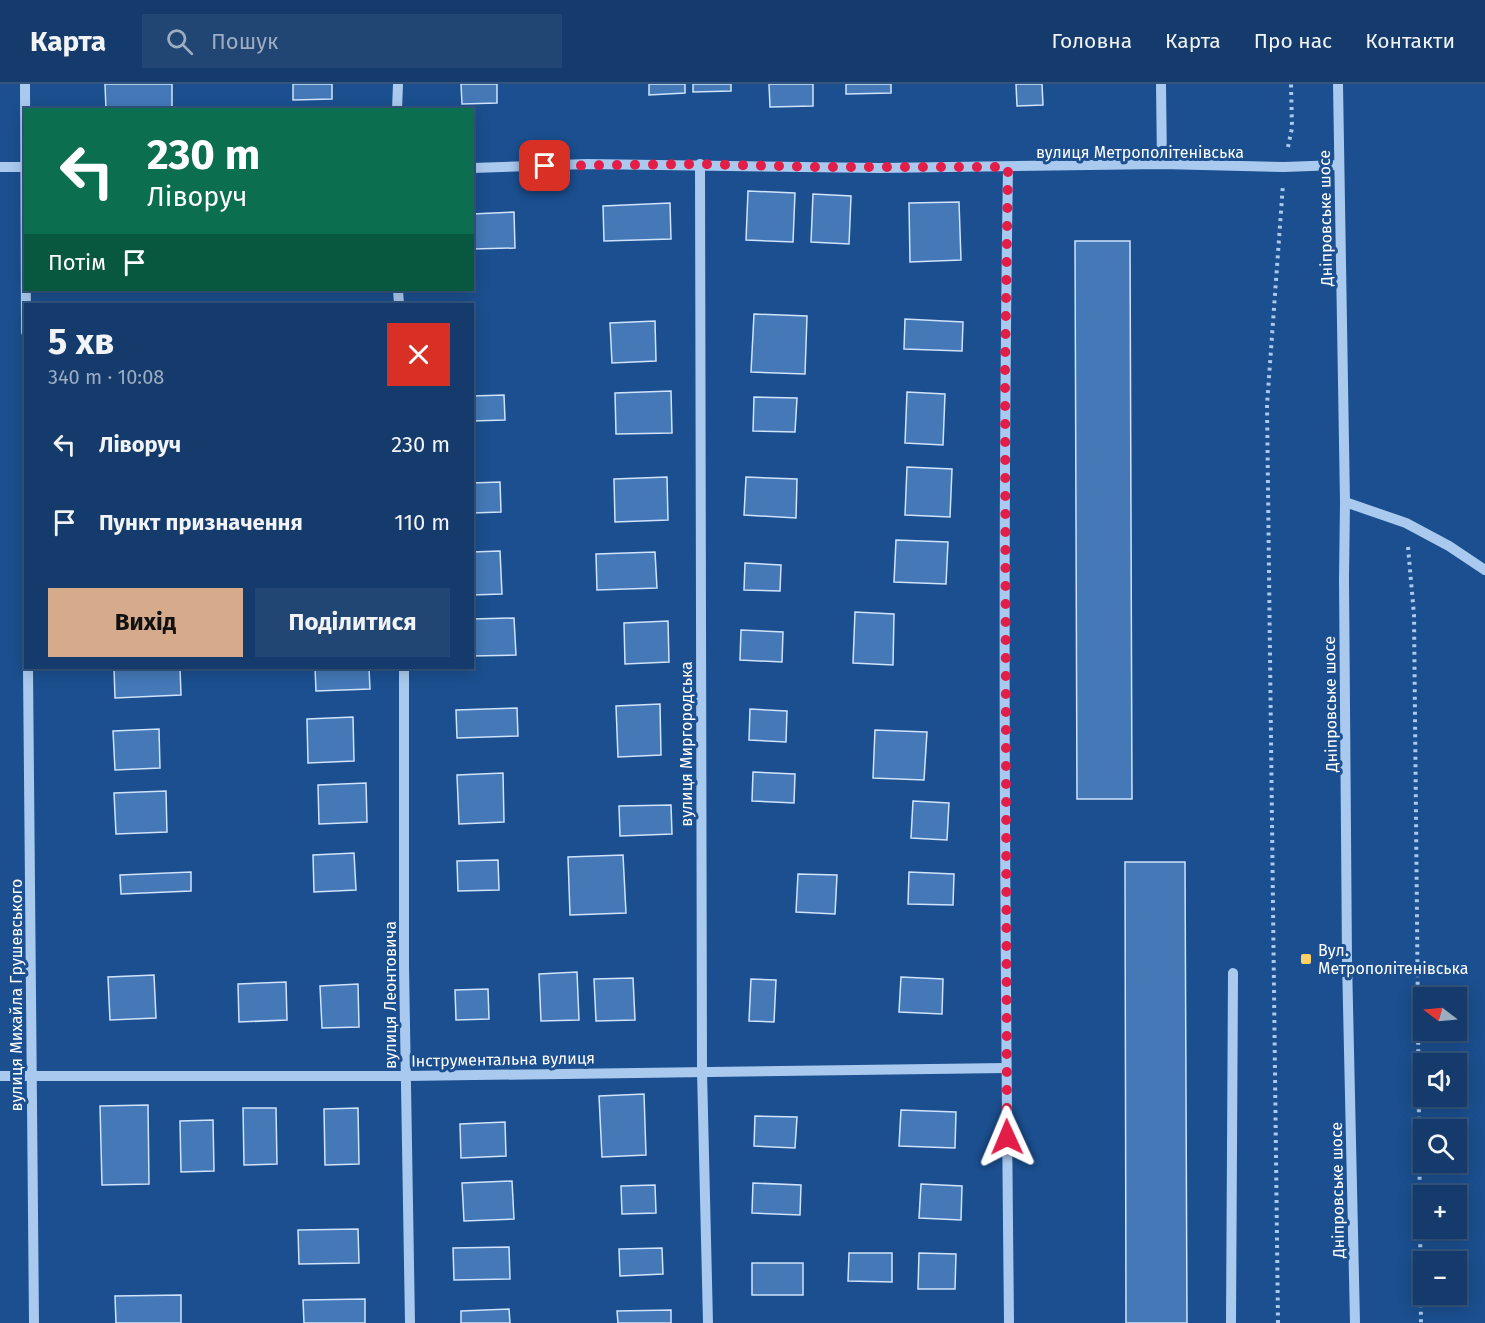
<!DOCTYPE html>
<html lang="uk">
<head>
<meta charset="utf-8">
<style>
	:root { --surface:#143b6b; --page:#214673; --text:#f1f3f6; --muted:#9dadc1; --line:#33557e; --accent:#d6ab8b }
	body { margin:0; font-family:"Fira Sans",sans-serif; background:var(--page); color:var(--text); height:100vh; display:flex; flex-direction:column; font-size:22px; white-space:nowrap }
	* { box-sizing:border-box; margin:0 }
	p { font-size:20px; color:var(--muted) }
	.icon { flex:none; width:33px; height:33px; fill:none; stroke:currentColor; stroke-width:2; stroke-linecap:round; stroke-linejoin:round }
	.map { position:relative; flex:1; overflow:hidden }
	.panel { position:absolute; left:24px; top:219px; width:450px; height:366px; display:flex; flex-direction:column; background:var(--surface); border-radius:0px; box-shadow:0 3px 15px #0003,0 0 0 2px var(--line) }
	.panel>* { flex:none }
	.hud { position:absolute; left:24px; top:24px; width:450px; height:183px; border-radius:0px; box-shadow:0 3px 15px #0003,0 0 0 2px var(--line); background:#0b6e4f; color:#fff; overflow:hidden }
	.needle { width:39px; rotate:286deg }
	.tools { position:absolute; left:1413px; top:903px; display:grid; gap:12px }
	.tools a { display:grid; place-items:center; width:54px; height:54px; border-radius:0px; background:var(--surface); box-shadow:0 3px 15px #0003,0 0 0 2px var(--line); font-size:30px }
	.pin { position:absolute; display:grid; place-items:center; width:51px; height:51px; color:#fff; margin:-26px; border-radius:12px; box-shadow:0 3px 9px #0006 }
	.me { position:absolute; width:66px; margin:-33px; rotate:359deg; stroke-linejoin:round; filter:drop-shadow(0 0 4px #0008) }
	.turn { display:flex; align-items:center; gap:21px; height:126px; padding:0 24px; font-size:27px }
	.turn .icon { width:78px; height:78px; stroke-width:2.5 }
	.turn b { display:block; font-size:42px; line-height:51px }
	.then { display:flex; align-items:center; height:57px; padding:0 24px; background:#0003; gap:12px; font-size:22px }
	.round { display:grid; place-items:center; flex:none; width:63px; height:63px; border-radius:0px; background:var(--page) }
	.headline { display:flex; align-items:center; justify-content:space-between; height:102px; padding:0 24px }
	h1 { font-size:36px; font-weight:700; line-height:45px }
	.cta { display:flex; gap:12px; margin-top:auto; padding:12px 24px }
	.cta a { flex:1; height:69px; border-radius:0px; background:var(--accent); color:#111; font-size:24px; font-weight:700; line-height:69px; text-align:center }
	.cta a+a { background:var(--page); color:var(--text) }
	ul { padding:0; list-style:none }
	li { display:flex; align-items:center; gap:18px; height:78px; padding:0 24px }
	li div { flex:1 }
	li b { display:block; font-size:22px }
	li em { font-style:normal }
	header { display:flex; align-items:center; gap:36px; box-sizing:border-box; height:84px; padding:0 30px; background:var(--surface); border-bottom:2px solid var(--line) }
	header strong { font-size:28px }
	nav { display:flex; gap:33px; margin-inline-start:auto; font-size:21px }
	.search { width:420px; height:54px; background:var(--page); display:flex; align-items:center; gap:15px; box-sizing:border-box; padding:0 21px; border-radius:0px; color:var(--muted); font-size:22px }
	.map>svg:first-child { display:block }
</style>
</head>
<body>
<header>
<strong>Карта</strong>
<div class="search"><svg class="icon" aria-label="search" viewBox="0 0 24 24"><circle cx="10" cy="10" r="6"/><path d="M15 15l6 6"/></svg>Пошук</div>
<nav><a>Головна</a><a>Карта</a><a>Про нас</a><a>Контакти</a></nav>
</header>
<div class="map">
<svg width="1485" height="1239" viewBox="0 0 1485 1239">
	<rect width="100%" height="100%" fill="#1b4f8f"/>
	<g fill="#4478b7" stroke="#cfe3fa" stroke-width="1.5">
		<path d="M105,0h67v26h-66z"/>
		<path d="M293,0h39v15l-39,1z"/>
		<path d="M461,0h36v19l-35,1z"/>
		<path d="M649,0h36v9l-36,2z"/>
		<path d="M693,0h38v7l-38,1z"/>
		<path d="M769,0h44v22l-43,1z"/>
		<path d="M846,0h45v9l-45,1z"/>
		<path d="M1016,0h26l1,21 -26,1z"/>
		<path d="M748,107l47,2 -2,49 -47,-2z"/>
		<path d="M813,110l38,2 -2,48 -38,-2z"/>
		<path d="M959,118l2,58 -51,2 -1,-59z"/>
		<path d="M670,119l1,36 -67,2 -1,-35z"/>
		<path d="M514,128l1,36 -43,1v-35z"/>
		<path d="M1075,157h55l2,558h-55z"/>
		<path d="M754,230l53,2 -2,58 -54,-2z"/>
		<path d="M905,235l58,3 -1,29 -58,-2z"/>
		<path d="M655,237l1,40 -44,2 -2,-40z"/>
		<path d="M671,307l1,42 -56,1 -1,-41z"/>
		<path d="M907,308l38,2 -2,51 -38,-2z"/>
		<path d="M504,311l1,25 -33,1v-25z"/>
		<path d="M754,313l43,1 -2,34 -42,-1z"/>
		<path d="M907,383l45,2 -2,48 -45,-2z"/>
		<path d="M667,393l1,43 -53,2 -1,-43z"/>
		<path d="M746,393l51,2 -1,39 -52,-3z"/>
		<path d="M500,398l1,30 -29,1v-30z"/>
		<path d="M896,456l52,2 -2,42 -52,-2z"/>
		<path d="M500,467l2,43 -30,1v-43z"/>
		<path d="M655,468l2,36 -60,2 -1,-36z"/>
		<path d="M745,479l36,2 -1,26 -36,-1z"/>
		<path d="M855,528l39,2 -1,51 -40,-2z"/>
		<path d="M514,534l2,37 -44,1v-37z"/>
		<path d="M668,537l1,41 -44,2 -1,-41z"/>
		<path d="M741,546l42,2 -1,30 -42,-2z"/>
		<path d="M114,584h66l1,27 -66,3z"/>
		<path d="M315,584h54l1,21 -54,2z"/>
		<path d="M660,620l1,51 -43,2 -2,-51z"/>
		<path d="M517,624l1,28 -61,2 -1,-28z"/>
		<path d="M750,625l37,2 -1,31 -37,-2z"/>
		<path d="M353,633l1,44 -46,2 -1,-44z"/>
		<path d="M159,645l1,39 -45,2 -2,-39z"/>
		<path d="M875,646l52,2 -3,48 -51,-2z"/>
		<path d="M753,688l42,2 -1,29 -42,-2z"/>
		<path d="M503,689l1,49 -45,2 -2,-49z"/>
		<path d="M366,699l1,39 -48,2 -1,-39z"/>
		<path d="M166,707l1,41 -51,2 -2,-41z"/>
		<path d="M913,717l36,2 -2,37 -36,-2z"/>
		<path d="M671,721l1,29 -52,2 -1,-30z"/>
		<path d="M354,769l2,37 -42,2 -1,-37z"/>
		<path d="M623,771l3,58 -56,2 -2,-58z"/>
		<path d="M498,776l1,30 -41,1 -1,-30z"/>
		<path d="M1125,778h60l2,461h-61z"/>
		<path d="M191,788v19l-70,3 -1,-19z"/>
		<path d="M909,788l45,2 -1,31 -45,-1z"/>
		<path d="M798,790l39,1 -2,39 -39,-2z"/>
		<path d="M577,888l2,48 -38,1 -2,-47z"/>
		<path d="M154,891l2,43 -46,2 -2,-43z"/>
		<path d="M901,893l42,2 -1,35 -43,-2z"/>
		<path d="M633,894l2,42 -39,1 -2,-42z"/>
		<path d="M751,895l25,1 -2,42 -25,-1z"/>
		<path d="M286,898l1,38 -48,2 -1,-38z"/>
		<path d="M358,900l1,43 -37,1 -2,-42z"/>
		<path d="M488,905l1,30 -33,1 -1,-30z"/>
		<path d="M644,1010l2,61 -44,2 -3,-61z"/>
		<path d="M148,1021l1,79 -47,1 -2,-79z"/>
		<path d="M243,1024h33l1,56 -33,1z"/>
		<path d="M358,1024l1,56 -34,1 -1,-56z"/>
		<path d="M901,1026l55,2 -1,36 -56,-2z"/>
		<path d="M755,1032l42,1 -2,31 -41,-2z"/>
		<path d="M213,1036l1,51 -33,1 -1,-51z"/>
		<path d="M505,1038l1,34 -45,2 -1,-34z"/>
		<path d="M512,1097l2,38 -50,2 -2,-38z"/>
		<path d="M753,1099l48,2 -1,30 -48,-2z"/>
		<path d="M921,1100l41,2 -1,34 -42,-2z"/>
		<path d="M655,1101l1,28 -34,1 -1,-28z"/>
		<path d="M358,1145l1,34 -60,1 -1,-34z"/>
		<path d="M509,1163l1,32 -56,1 -1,-32z"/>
		<path d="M662,1164l1,26 -43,2 -1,-27z"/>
		<path d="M849,1169h43v29l-44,-1z"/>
		<path d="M919,1169l37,1 -1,35h-37z"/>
		<rect x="752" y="1179" width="51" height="32"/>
		<path d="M181,1211v28h-65l-1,-27z"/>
		<path d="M365,1215v24h-61l-1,-23z"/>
		<path d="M509,1225l1,14h-49v-12z"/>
		<path d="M671,1226v13h-53l-1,-12z"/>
	</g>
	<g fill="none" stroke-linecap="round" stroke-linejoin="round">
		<g stroke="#a9c9ee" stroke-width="4" stroke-dasharray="3 4.5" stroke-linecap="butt">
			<path d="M1288,63l4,-19 -1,-44"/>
			<path d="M1408,463l6,68 7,708"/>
			<path d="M1278,1239l-11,-918 16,-221"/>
		</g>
		<g stroke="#a9c9ee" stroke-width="10">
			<path d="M25,0l1,248"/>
			<path d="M1161,0l1,80"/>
			<path d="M1338,0l7,418 -1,77 3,381 8,363"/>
			<path d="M397,26l1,-26"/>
			<path d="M700,80l2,907 6,252"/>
			<path d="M0,83h26"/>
			<path d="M1008,83c-6,385 -3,771 1,1156"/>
			<path d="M472,84l115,-4 293,4 282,-4 122,3 55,-2"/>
			<path d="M398,206l1,14"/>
			<path d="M1345,418l61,21 43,23 36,24"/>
			<path d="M28,584l6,655"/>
			<path d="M404,584v298l6,357"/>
			<path d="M0,992h406l600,-8"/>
			<path d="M1231,1239l2,-350"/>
		</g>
	</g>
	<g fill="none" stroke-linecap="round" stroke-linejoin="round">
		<path stroke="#e11d48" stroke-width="10" stroke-dasharray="0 18" d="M545,82l155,-2 114,3h194l-3,203 2,767"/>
	</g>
	<rect fill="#ffd166" stroke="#1b4f8f" stroke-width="2" x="1300" y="869" width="12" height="12" rx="3"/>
	<g text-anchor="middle" stroke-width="6" stroke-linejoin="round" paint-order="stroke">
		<g font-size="16" fill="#fff" stroke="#1b4f8f">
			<text x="1140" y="74">вулиця Метрополітенівська</text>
			<text transform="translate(1325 134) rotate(-91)" y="6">Дніпровське шосе</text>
			<text transform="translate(1330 620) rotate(-91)" y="6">Дніпровське шосе</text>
			<text transform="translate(686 660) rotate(-90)" y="6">вулиця Миргородська</text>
			<text transform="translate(16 911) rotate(-90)" y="6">вулиця Михайла Грушевського</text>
			<text transform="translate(390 911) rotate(-90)" y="6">вулиця Леонтовича</text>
			<text transform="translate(503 975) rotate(-1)" y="6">Інструментальна вулиця</text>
			<text transform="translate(1337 1106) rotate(-91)" y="6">Дніпровське шосе</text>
		</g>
		<g font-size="16" fill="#fff" stroke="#1b4f8f" text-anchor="start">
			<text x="1318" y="872">Вул.<tspan x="1318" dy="18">Метрополітенівська</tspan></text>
		</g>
	</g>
</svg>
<div class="tools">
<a><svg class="needle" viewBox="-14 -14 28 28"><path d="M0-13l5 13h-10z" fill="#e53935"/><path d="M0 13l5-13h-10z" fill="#9dadc1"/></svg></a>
<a><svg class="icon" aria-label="sound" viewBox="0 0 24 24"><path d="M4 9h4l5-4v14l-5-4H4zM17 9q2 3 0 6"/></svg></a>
<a><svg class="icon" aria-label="search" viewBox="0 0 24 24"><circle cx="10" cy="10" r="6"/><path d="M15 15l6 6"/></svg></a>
<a>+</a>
<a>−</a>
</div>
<div class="pin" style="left:545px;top:82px;background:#d93025"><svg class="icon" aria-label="arrive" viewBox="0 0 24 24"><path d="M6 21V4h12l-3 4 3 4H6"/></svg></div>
<svg class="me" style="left:1007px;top:1053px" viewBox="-20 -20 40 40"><path d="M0-17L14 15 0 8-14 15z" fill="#e11d48" stroke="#fff" stroke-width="4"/></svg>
<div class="hud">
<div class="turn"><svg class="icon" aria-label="left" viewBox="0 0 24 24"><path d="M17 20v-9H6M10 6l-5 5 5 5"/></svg><div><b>230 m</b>Ліворуч</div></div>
<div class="then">Потім<svg class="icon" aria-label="arrive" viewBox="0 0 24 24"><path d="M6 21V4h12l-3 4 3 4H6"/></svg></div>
</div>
<section class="panel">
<div class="headline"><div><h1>5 хв</h1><p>340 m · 10:08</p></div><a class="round" style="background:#d93025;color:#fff"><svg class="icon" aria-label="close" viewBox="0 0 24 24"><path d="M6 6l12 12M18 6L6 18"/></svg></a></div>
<ul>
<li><svg class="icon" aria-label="left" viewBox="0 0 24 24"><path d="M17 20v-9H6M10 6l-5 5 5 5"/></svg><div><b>Ліворуч</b></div><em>230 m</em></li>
<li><svg class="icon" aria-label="arrive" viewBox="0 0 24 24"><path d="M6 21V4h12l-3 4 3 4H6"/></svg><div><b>Пункт призначення</b></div><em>110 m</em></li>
</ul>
<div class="cta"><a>Вихід</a><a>Поділитися</a></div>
</section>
</div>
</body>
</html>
